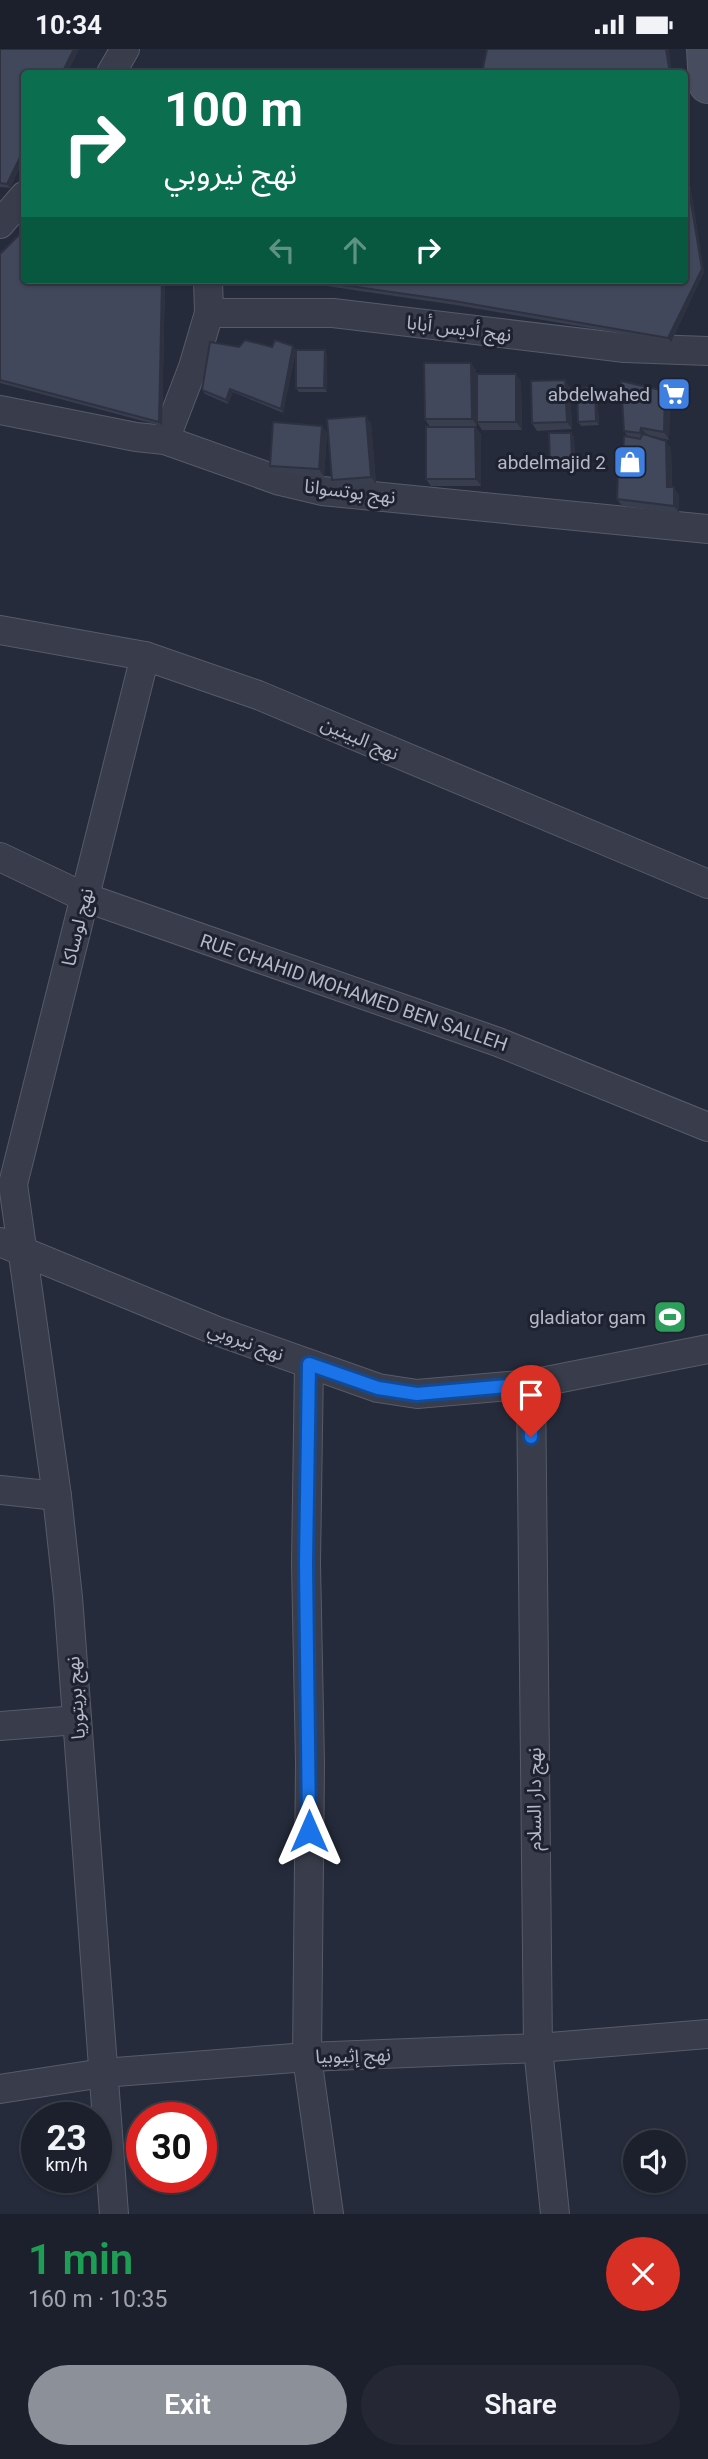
<!DOCTYPE html>
<html lang="en">
<head>
<meta charset="utf-8">
<style>
	:root { --surface:#1c202c; --page:#252834; --text:#f1f3f6; --muted:#a0a3a9; --line:#3a3e48; --accent:#8c9099 }
	body { margin:0; font-family:Roboto,"Noto Sans Arabic",sans-serif; background:var(--page); color:var(--text); height:100vh; display:flex; flex-direction:column; font-size:26px; white-space:nowrap }
	* { box-sizing:border-box; margin:0 }
	p { font-size:23px; color:var(--muted) }
	.icon { flex:none; width:38px; height:38px; fill:none; stroke:currentColor; stroke-width:2; stroke-linecap:round; stroke-linejoin:round }
	.map { position:relative; height:2165px; overflow:hidden }
	.details { display:flex; flex-direction:column; background:var(--surface); flex:1 }
	.details>* { flex:none }
	.top-card { position:absolute; left:21px; top:21px; width:667px; height:214px; border-radius:7px; box-shadow:0 2px 5px #0004,0 0 0 2px var(--line); background:#0b6e4f; color:#fff; overflow:hidden }
	.buttons { position:absolute; left:623px; top:2081px; display:grid; gap:14px }
	.buttons a { display:grid; place-items:center; width:63px; height:63px; border-radius:50%; background:var(--surface); box-shadow:0 2px 5px #0004,0 0 0 2px var(--line); font-size:35px }
	.speed { position:absolute; left:21px; top:2053px; display:flex; gap:14px; font-size:35px; font-weight:700; text-align:center }
	.speed>* { display:grid; place-content:center; width:91px; height:91px; border-radius:50%; background:var(--surface); box-shadow:0 2px 5px #0004,0 0 0 2px var(--line); line-height:1 }
	.speed small { font-size:18px; font-weight:400 }
	.speed .limit { border:10px solid #d22; background:#fff; color:#111 }
	.pin { position:absolute; display:grid; place-items:center; width:60px; height:60px; color:#fff; margin:-72px -30px; border-radius:50% 50% 50% 0; rotate:-45deg; box-shadow:0 0 7px #0007 }
	.pin .icon { rotate:45deg }
	.me { position:absolute; width:77px; margin:-38px; rotate:0deg; stroke-linejoin:round; filter:drop-shadow(0 0 5px #0008) }
	.turn { display:flex; align-items:center; gap:24px; height:147px; padding:0 28px; font-size:32px }
	.turn .icon { width:91px; height:91px; stroke-width:2.5 }
	.turn b { display:block; font-size:49px; line-height:60px }
	.lanes { display:flex; align-items:center; height:66px; padding:0 28px; background:#0003; justify-content:center; gap:35px; direction:ltr }
	.lanes .off { opacity:.35 }
	.round { display:grid; place-items:center; flex:none; width:74px; height:74px; border-radius:37px; background:var(--page) }
	.overview { display:flex; align-items:center; justify-content:space-between; height:119px; padding:0 28px }
	h1 { font-size:42px; font-weight:600; line-height:52px; color:#1e9e55 }
	.cta { display:flex; gap:14px; margin-top:auto; padding:14px 28px }
	.cta a { flex:1; height:80px; border-radius:42px; background:var(--accent); color:#fff; font-size:28px; font-weight:600; line-height:80px; text-align:center }
	.cta a+a { background:var(--page); color:var(--text) }
	.status { display:flex; justify-content:space-between; align-items:center; height:49px; padding:0 35px; background:var(--surface); direction:ltr }
	.status svg { height:19px; fill:currentColor }
	.map>svg:first-child { display:block }
</style>
</head>
<body>
<div class="status"><b>10:34</b><svg viewBox="0 0 49 12"><path d="M0 12V9h3v3zM5 12V6h3v6zM10 12V3h3v9zM15 12V0h3v12zM26 1h20v11H26zM47 4h2v5h-2z"/></svg></div>
<div class="map">
<svg width="708" height="2165" viewBox="0 0 708 2165">
	<rect width="100%" height="100%" fill="#252b3b"/>
	<g fill="none" stroke-linecap="round" stroke-linejoin="round">
		<defs>
			<g id="street">
				<path d="M111,24l14,-24"/>
				<path d="M0,175l24,-28"/>
				<path d="M209,264h124l292,35 83,3"/>
				<path d="M0,361l136,27 29,3 115,41 42,10 386,38"/>
				<path d="M165,391l28,-73 16,-54 -1,-33"/>
				<path d="M0,581l145,26 113,39 450,189"/>
				<path d="M0,808l84,40 414,145 210,85"/>
				<path d="M0,1193l217,89 161,57 39,6 114,-10 177,-35"/>
				<path d="M309,1315l-3,199 4,201 -3,293 22,157"/>
				<path d="M531,1335l7,664 17,166"/>
				<path d="M0,1441l57,6"/>
				<path d="M0,1677l77,-6"/>
				<path d="M0,2040l103,-16 204,-16 231,-9 170,-14"/>
				<path d="M114,2165l-46,-617 -11,-101 -44,-312 132,-528"/>
			</g>
			<path id="secondary" d="M706,0l2,35"/>
		</defs>
		<use href="#street" stroke="#575b69" stroke-width="30"/>
		<use href="#secondary" stroke="#575b69" stroke-width="40"/>
		<use href="#street" stroke="#393d4b" stroke-width="28"/>
		<use href="#secondary" stroke="#474c5e" stroke-width="38"/>
	</g>
	<g fill="#393e4e">
		<path d="M0,0h79l-12,24h-43v85l-14,30 -10,-1z"/>
		<path d="M684,98l20,125 -33,70 -215,-37 -171,-25h399z"/>
		<path d="M0,205l165,26 -3,146 -162,-43z"/>
		<path d="M239,298h33l24,3 -13,63 -50,-21 -5,12 -23,-10 -3,-4z"/>
		<path d="M327,305v38h-28l-3,-4z"/>
		<path d="M476,321l1,56 -38,1h36l6,7v52h-50l-5,-7 4,-52 -5,-8z"/>
		<path d="M521,332l1,49h-40l-5,-8z"/>
		<path d="M570,338l2,42 -35,2 -5,-8z"/>
		<path d="M595,338l2,4 2,34 -18,1 -3,-4z"/>
		<path d="M665,342l5,7 -1,42 -18,-4 20,12 1,39 7,8v18l-57,-7 -5,-7 5,-24 6,-38 -4,-6z"/>
		<path d="M371,374l5,61 -38,3 -6,-7z"/>
		<path d="M322,377l5,7 -3,44 -49,-4 -5,-7z"/>
		<path d="M571,384l3,4 1,30 -22,1 -3,-4z"/>
	</g>
	<g fill="#2e3240">
		<path d="M74,0h5l-12,24h-5z"/>
		<path d="M666,0h3l3,24h-2z"/>
		<path d="M684,98l20,125 -33,70 -3,-4 16,-178z"/>
		<path d="M24,100v9l-14,30 -3,-4z"/>
		<path d="M162,231h3l-3,146 -3,-4z"/>
		<path d="M293,297l3,4 -13,63 -2,-4z"/>
		<path d="M325,301l2,4v38l-3,-4z"/>
		<path d="M471,314l5,7 1,56 -5,-7z"/>
		<path d="M516,325l5,7 1,49 -6,-8z"/>
		<path d="M565,331l5,7 2,42 -5,-7z"/>
		<path d="M595,338l2,4 2,34 -3,-4z"/>
		<path d="M230,340l3,3 -5,12 -2,-4z"/>
		<path d="M665,342l5,7 -1,42 -5,-8z"/>
		<path d="M366,367l5,7 5,61 -5,-7z"/>
		<path d="M322,377l5,7 -3,44 -5,-8z"/>
		<path d="M475,378l6,7v52l-5,-7z"/>
		<path d="M641,379l6,7 -2,6 -5,-8z"/>
		<path d="M571,384l3,4 1,30 -3,-4z"/>
		<path d="M666,392l5,7 1,46 -5,-7z"/>
		<path d="M674,438l5,8v18l-5,-7z"/>
	</g>
	<g fill="#42485b" stroke="#2e3240" stroke-width="2">
		<path d="M0,0h74l-12,24h-38v76l-17,35 -7,-1z"/>
		<path d="M487,0h179l4,24h-188z"/>
		<path d="M684,111l18,109 -34,69 -214,-37 -146,-21h376z"/>
		<path d="M24,181v50h138l-3,142 -159,-42v-126z"/>
		<path d="M245,291l27,7 3,-7 18,6 -12,63 -51,-20 -4,11 -24,-10 8,-48 29,5z"/>
		<path d="M296,301h29l-1,38h-28z"/>
		<path d="M424,314h47l1,56h-47z"/>
		<rect x="477" y="325" width="39" height="48"/>
		<path d="M565,331l2,42 -35,1 -1,-42z"/>
		<path d="M621,332l44,10 -1,41 -23,-4 -1,5 -16,-2z"/>
		<path d="M595,338l1,34 -18,1 -1,-34z"/>
		<path d="M366,367l5,61 -39,3 -5,-61z"/>
		<path d="M273,373l49,4 -3,43 -49,-3z"/>
		<path d="M426,378h49l1,52h-50z"/>
		<path d="M549,384h22l1,30 -22,1z"/>
		<path d="M643,385l23,7 1,46h7v19l-57,-7 1,-24h4l2,-39 16,3z"/>
	</g>
	<g fill="none" stroke-linecap="round" stroke-linejoin="round">
		<defs>
			<path id="route" d="M309,1782l-3,-268 3,-199 69,24 39,6 114,-10v53"/>
		</defs>
		<use href="#route" stroke="#114b97" stroke-width="18"/>
		<use href="#route" stroke="#1a73e8" stroke-width="12"/>
	</g>
	<defs>
		<symbol id="supermarket-square" viewBox="-11 -11 22 22"><rect x="-9" y="-9" width="18" height="18" rx="4" fill="#3f7fe0" stroke="#1e2230"/><path d="M-6-5.5h2.5l.6 2H6L4.5 2H-2.5L-4.4-4H-6ZM-1.5 3.2a1.3 1.3 0 1 0 .1 0ZM3 3.2a1.3 1.3 0 1 0 .1 0Z" fill="#fff"/></symbol>
		<symbol id="shop-square" viewBox="-11 -11 22 22"><rect x="-9" y="-9" width="18" height="18" rx="4" fill="#3f7fe0" stroke="#1e2230"/><path d="M-5-2.5h2.3a2.7 3.5 0 0 1 5.4 0H5L5.5 6h-11ZM-1.5-2.5h3a1.5 2.3 0 0 0-3 0Z" fill="#fff"/></symbol>
		<symbol id="stadium-square" viewBox="-11 -11 22 22"><rect x="-9" y="-9" width="18" height="18" rx="4" fill="#2e9e5b" stroke="#1e2230"/><path d="M0-5a6.5 5 0 1 0 0 10a6.5 5 0 1 0 0-10ZM-3.5-1.8h7v3.6h-7Z" fill="#fff"/></symbol>
	</defs>
	<g fill-rule="evenodd">
		<use href="#supermarket-square" x="655" y="326" width="38" height="38"/>
		<use href="#shop-square" x="611" y="394" width="38" height="38"/>
		<use href="#stadium-square" x="651" y="1249" width="38" height="38"/>
	</g>
	<g text-anchor="middle" stroke-width="6" stroke-linejoin="round" paint-order="stroke">
		<g font-size="19" fill="#b5b8c7" stroke="#1e2230">
			<text transform="translate(459 279) rotate(7)" y="7">نهج أديس أبابا</text>
			<text transform="translate(350 442) rotate(7)" y="7">نهج بوتسوانا</text>
			<text transform="translate(360 689) rotate(23)" y="7">نهج البينين</text>
			<text transform="translate(77 878) rotate(-76)" y="7">نهج لوساكا</text>
			<text transform="translate(354 943) rotate(19)" y="7">RUE CHAHID MOHAMED BEN SALLEH</text>
			<text transform="translate(246 1292) rotate(20)" y="7">نهج نيروبي</text>
			<text transform="translate(75 1649) rotate(-94)" y="7">نهج بريتوريا</text>
			<text transform="translate(534 1750) rotate(-90)" y="7">نهج دار السلام</text>
			<text transform="translate(353 2006) rotate(-2)" y="7">نهج إثيوبيا</text>
		</g>
		<g font-size="19" fill="#b5b8c7" stroke="#1e2230" text-anchor="end">
			<text x="650" y="352">abdelwahed</text>
			<text x="606" y="420">abdelmajid 2</text>
			<text x="646" y="1275">gladiator gam</text>
		</g>
	</g>
</svg>
<div class="buttons">
<a><svg class="icon" aria-label="sound" viewBox="0 0 24 24"><path d="M4 9h4l5-4v14l-5-4H4zM17 9q2 3 0 6"/></svg></a>
</div>
<div class="speed"><div>23<small>km/h</small></div><div class="limit">30</div></div>
<div class="pin" style="left:531px;top:1388px;background:#d93025"><svg class="icon" aria-label="arrive" viewBox="0 0 24 24"><path d="M6 21V4h12l-3 4 3 4H6"/></svg></div>
<svg class="me" style="left:309px;top:1782px" viewBox="-20 -20 40 40"><path d="M0-17L14 15 0 8-14 15z" fill="#1a73e8" stroke="#fff" stroke-width="4"/></svg>
<div class="top-card">
<div class="turn"><svg class="icon" aria-label="right" viewBox="0 0 24 24"><path d="M7 20v-9h11M14 6l5 5-5 5"/></svg><div><b>100 m</b>نهج نيروبي</div></div>
<div class="lanes"><svg class="icon off" aria-label="left" viewBox="0 0 24 24"><path d="M17 20v-9H6M10 6l-5 5 5 5"/></svg><svg class="icon off" aria-label="ahead" viewBox="0 0 24 24"><path d="M12 20V5M6 11l6-6 6 6"/></svg><svg class="icon" aria-label="right" viewBox="0 0 24 24"><path d="M7 20v-9h11M14 6l5 5-5 5"/></svg></div>
</div>
</div>
<section class="details">
<div class="overview"><div><h1>1 min</h1><p>160 m · 10:35</p></div><a class="round" style="background:#d93025;color:#fff"><svg class="icon" aria-label="close" viewBox="0 0 24 24"><path d="M6 6l12 12M18 6L6 18"/></svg></a></div>
<div class="cta"><a>Exit</a><a>Share</a></div>
</section>
</body>
</html>
